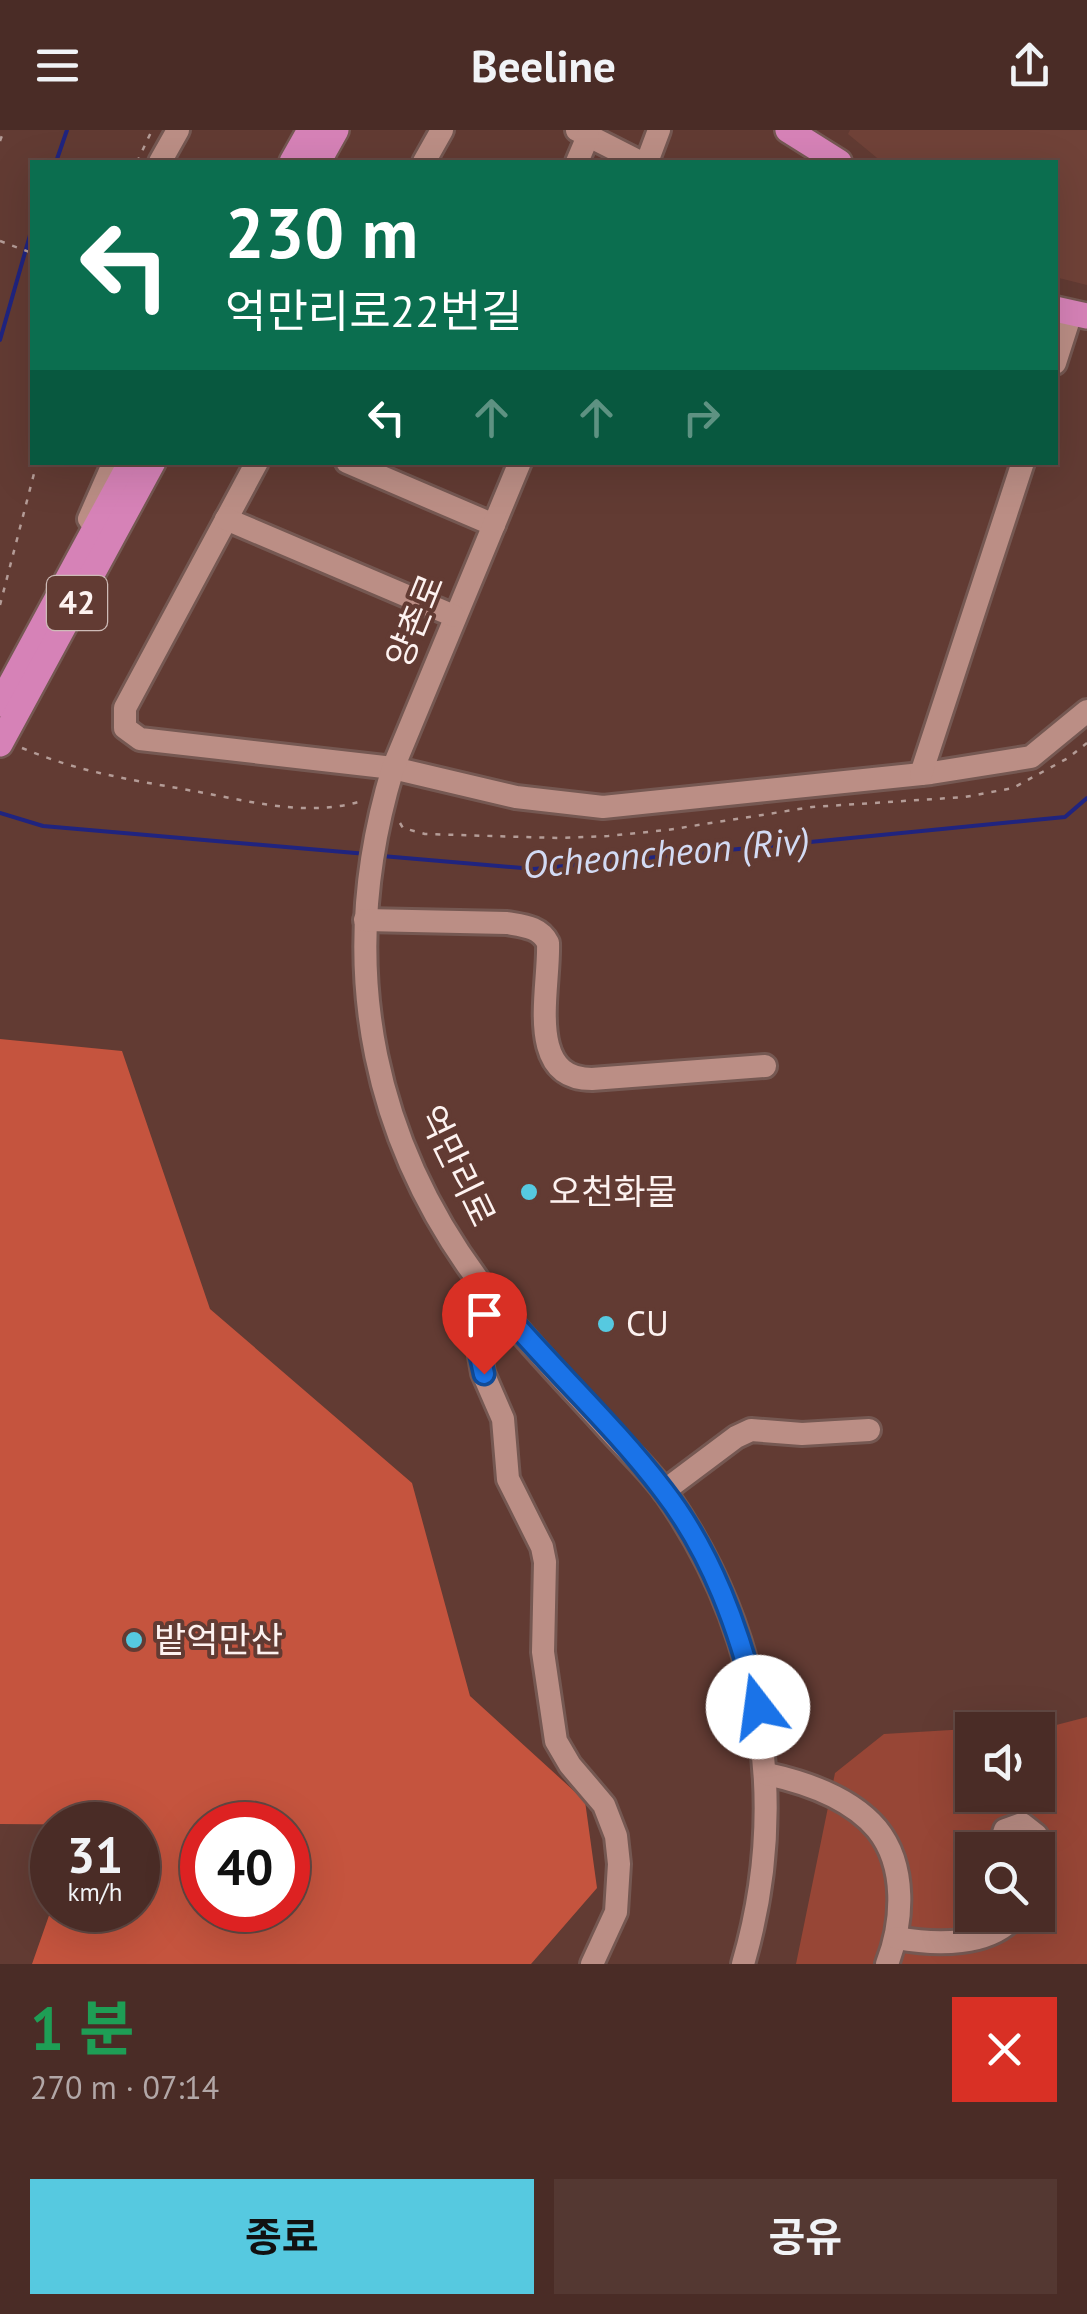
<!DOCTYPE html>
<html lang="ko">
<head>
<meta charset="utf-8">
<style>
	:root { --surface:#4a2c26; --page:#543832; --text:#f1f3f6; --muted:#b2a7a7; --line:#614843; --accent:#56c9e0 }
	body { margin:0; font-family:"PT Sans","Noto Sans KR",sans-serif; background:var(--page); color:var(--text); height:100vh; display:flex; flex-direction:column; font-size:38px; white-space:nowrap }
	* { box-sizing:border-box; margin:0 }
	p { font-size:32px; color:var(--muted) }
	.icon { flex:none; width:55px; height:55px; fill:none; stroke:currentColor; stroke-width:2; stroke-linecap:round; stroke-linejoin:round }
	.map { position:relative; height:1834px; overflow:hidden }
	.side { display:flex; flex-direction:column; background:var(--surface); flex:1 }
	.side>* { flex:none }
	.top-card { position:absolute; left:30px; top:30px; width:1028px; height:305px; border-radius:0px; box-shadow:0 10px 40px #0002,0 0 0 2px var(--line); background:#0b6e4f; color:#fff; overflow:hidden }
	.fabs { position:absolute; left:955px; top:1582px; display:grid; gap:20px }
	.fabs a { display:grid; place-items:center; width:100px; height:100px; border-radius:0px; background:var(--surface); box-shadow:0 10px 40px #0002,0 0 0 2px var(--line); font-size:50px }
	.speed { position:absolute; left:30px; top:1672px; display:flex; gap:20px; font-size:50px; font-weight:700; text-align:center }
	.speed>* { display:grid; place-content:center; width:130px; height:130px; border-radius:50%; background:var(--surface); box-shadow:0 10px 40px #0002,0 0 0 2px var(--line); line-height:1 }
	.speed small { font-size:25px; font-weight:400 }
	.speed .limit { border:15px solid #d22; background:#fff; color:#111 }
	.pin { position:absolute; display:grid; place-items:center; width:85px; height:85px; color:#fff; margin:-102px -42px; border-radius:50% 50% 50% 0; rotate:-45deg; box-shadow:0 0 10px #0007 }
	.pin .icon { rotate:45deg }
	.me { position:absolute; width:110px; margin:-55px; rotate:345deg; stroke-linejoin:round; filter:drop-shadow(0 0 8px #0008) }
	.turn { display:flex; align-items:center; gap:35px; height:210px; padding:0 30px; font-size:45px }
	.turn .icon { width:130px; height:130px; stroke-width:2.5 }
	.turn b { display:block; font-size:70px; line-height:85px }
	.lanes { display:flex; align-items:center; height:95px; padding:0 30px; background:#0003; justify-content:center; gap:50px; direction:ltr }
	.lanes .off { opacity:.35 }
	.round { display:grid; place-items:center; flex:none; width:105px; height:105px; border-radius:0px; background:var(--page) }
	.summary { display:flex; align-items:center; justify-content:space-between; height:170px; padding:0 30px }
	h1 { font-size:60px; font-weight:700; line-height:75px; color:#1e9e55 }
	.primary-button { display:flex; gap:20px; margin-top:auto; padding:20px 30px }
	.primary-button a { flex:1; height:115px; border-radius:0px; background:var(--accent); color:#111; font-size:40px; font-weight:700; line-height:115px; text-align:center }
	.primary-button a+a { background:var(--page); color:var(--text) }
	header { display:flex; justify-content:space-between; align-items:center; height:130px; padding:0 30px; background:var(--surface); font-size:45px; font-weight:700 }
	.map>svg:first-child { display:block }
</style>
</head>
<body>
<header><svg class="icon" aria-label="menu" viewBox="0 0 24 24"><path d="M4 6h16M4 12h16M4 18h16"/></svg>Beeline<svg class="icon" aria-label="share" viewBox="0 0 24 24"><path d="M12 15V3M7 8l5-5 5 5M5 13v7h14v-7"/></svg></header>
<div class="map">
<svg width="1087" height="1834" viewBox="0 0 1087 1834">
	<rect width="100%" height="100%" fill="#623b33"/>
	<path fill="#704238" d="M850,0h237v155l-32,-8v-115h-173l-34,-28z"/>
	<path fill="#974636" fill-rule="evenodd" d="M1087,1587v247h-291l39,-191 49,-39 84,-5 12,1h-8v65h66l-1,-65zM972,1720h66v65h-66z"/>
	<path fill="#c5543e" fill-rule="evenodd" d="M0,909l122,12 88,258 202,174 58,213 115,105 12,87 -66,76h-499l20,-57v3h86v-85l-138,-1zM202,1695h86v85h-86z"/>
	<g fill="none" stroke-linecap="round" stroke-linejoin="round">
		<g stroke="#20247f" stroke-width="4">
			<path d="M56,32l11,-32"/>
			<path d="M0,210l32,-112"/>
			<path d="M0,683l43,13 324,28"/>
			<path d="M382,726l152,13 531,-52 22,-19"/>
		</g>
		<defs>
			<g id="minor">
				<path d="M577,0l63,32"/>
				<path d="M160,32l18,-32"/>
				<path d="M424,32l18,-32"/>
				<path d="M577,32l11,-26"/>
				<path d="M647,32l12,-32"/>
				<path d="M1055,233l16,-50"/>
				<path d="M257,332l-132,246v20l15,11 253,29 123,29 87,10 328,-34 100,-16 56,-46"/>
				<path d="M347,332l147,63"/>
				<path d="M520,332l-127,306c-60,198 -22,387 112,546 34,41 71,79 106,118 19,21 40,40 56,63 96,138 123,308 76,469"/>
				<path d="M89,389l25,-57"/>
				<path d="M226,389l228,97"/>
				<path d="M921,644l102,-312"/>
				<path d="M365,790l142,3c17,3 33,4 41,20 2,45 -24,136 44,136l173,-13"/>
				<path d="M484,1159l-4,67 3,17 20,46 5,60 34,68 3,15 -2,90 13,89 14,24 34,40 12,31 3,28 -3,48 -24,52"/>
				<path d="M664,1361l72,-54 15,-7 51,4 67,-4"/>
				<path d="M767,1644c37,8 84,24 110,55 30,37 26,94 10,135"/>
				<path d="M1003,1720l-2,-8 4,-12 17,-6 14,11 -1,15"/>
				<path d="M897,1808c38,7 93,9 119,-23"/>
			</g>
			<g id="major">
				<path d="M788,0l51,32"/>
				<path d="M292,32l18,-32"/>
				<path d="M318,32l18,-32"/>
				<path d="M1055,179l32,7"/>
				<path d="M0,574l131,-242"/>
				<path d="M0,614l153,-282"/>
			</g>
		</defs>
		<use href="#minor" stroke="#755852" stroke-width="28"/>
		<use href="#major" stroke="#755852" stroke-width="30"/>
		<g stroke="#b49c97" stroke-width="2.5" stroke-dasharray="5 8" stroke-linecap="butt">
			<path d="M0,11l4,-11"/>
			<path d="M137,32l15,-32"/>
			<path d="M0,111l32,12"/>
			<path d="M0,475l37,-143"/>
			<path d="M22,618c57,24 105,31 166,42 58,10 120,29 177,10"/>
			<path d="M400,693l3,5 22,6 133,4 50,-2 59,-6 145,-23 153,-10 48,-9 55,-30 19,-15"/>
		</g>
		<use href="#minor" stroke="#bb8e85" stroke-width="22"/>
		<use href="#major" stroke="#d682b7" stroke-width="25"/>
	</g>
	<g fill="none" stroke-linecap="round" stroke-linejoin="round">
		<defs>
			<path id="route" d="M484,1244l-4,-18 4,-68c56,70 125,131 179,202 49,63 76,140 95,217"/>
		</defs>
		<use href="#route" stroke="#114b97" stroke-width="25"/>
		<use href="#route" stroke="#1a73e8" stroke-width="18"/>
	</g>
	<g fill="#56c9e0" stroke="#623b33" stroke-width="4">
		<circle cx="529" cy="1062" r="10"/>
		<circle cx="606" cy="1194" r="10"/>
		<circle cx="134" cy="1510" r="10"/>
	</g>
	<g text-anchor="middle" stroke-width="8" stroke-linejoin="round" paint-order="stroke">
		<rect fill="#623b33" stroke="#cebbb7" stroke-width="2.5" x="47" y="446" width="60" height="54" rx="8"/>
		<g font-size="32" font-weight="bold" fill="#fdf2f0">
			<text x="77" y="484">42</text>
		</g>
		<g font-size="35" fill="#fdf2f0" stroke="#623b33">
			<text transform="translate(415 491) rotate(-68)" y="12">양촌로</text>
			<text transform="translate(457 1036) rotate(64)" y="12">억만리로</text>
		</g>
		<g font-size="35" fill="#fdf2f0" stroke="#623b33" text-anchor="start">
			<text x="549" y="1074">오천화물</text>
			<text x="626" y="1206">CU</text>
			<text x="154" y="1522">밭억만산</text>
		</g>
		<g font-size="38" font-style="italic" fill="#d3dbf4" stroke="#623b33">
			<text transform="translate(666 723) rotate(-5)" y="13">Ocheoncheon (Riv)</text>
		</g>
	</g>
</svg>
<div class="fabs">
<a><svg class="icon" aria-label="sound" viewBox="0 0 24 24"><path d="M4 9h4l5-4v14l-5-4H4zM17 9q2 3 0 6"/></svg></a>
<a><svg class="icon" aria-label="search" viewBox="0 0 24 24"><circle cx="10" cy="10" r="6"/><path d="M15 15l6 6"/></svg></a>
</div>
<div class="speed"><div>31<small>km/h</small></div><div class="limit">40</div></div>
<div class="pin" style="left:484px;top:1244px;background:#d93025"><svg class="icon" aria-label="arrive" viewBox="0 0 24 24"><path d="M6 21V4h12l-3 4 3 4H6"/></svg></div>
<svg class="me" style="left:758px;top:1577px" viewBox="-20 -20 40 40"><circle r="19" fill="#fff"/><path d="M0-13L10 11 0 6-10 11z" fill="#1a73e8"/></svg>
<div class="top-card">
<div class="turn"><svg class="icon" aria-label="left" viewBox="0 0 24 24"><path d="M17 20v-9H6M10 6l-5 5 5 5"/></svg><div><b>230 m</b>억만리로22번길</div></div>
<div class="lanes"><svg class="icon" aria-label="left" viewBox="0 0 24 24"><path d="M17 20v-9H6M10 6l-5 5 5 5"/></svg><svg class="icon off" aria-label="ahead" viewBox="0 0 24 24"><path d="M12 20V5M6 11l6-6 6 6"/></svg><svg class="icon off" aria-label="ahead" viewBox="0 0 24 24"><path d="M12 20V5M6 11l6-6 6 6"/></svg><svg class="icon off" aria-label="right" viewBox="0 0 24 24"><path d="M7 20v-9h11M14 6l5 5-5 5"/></svg></div>
</div>
</div>
<section class="side">
<div class="summary"><div><h1>1 분</h1><p>270 m · 07:14</p></div><a class="round" style="background:#d93025;color:#fff"><svg class="icon" aria-label="close" viewBox="0 0 24 24"><path d="M6 6l12 12M18 6L6 18"/></svg></a></div>
<div class="primary-button"><a>종료</a><a>공유</a></div>
</section>
</body>
</html>
